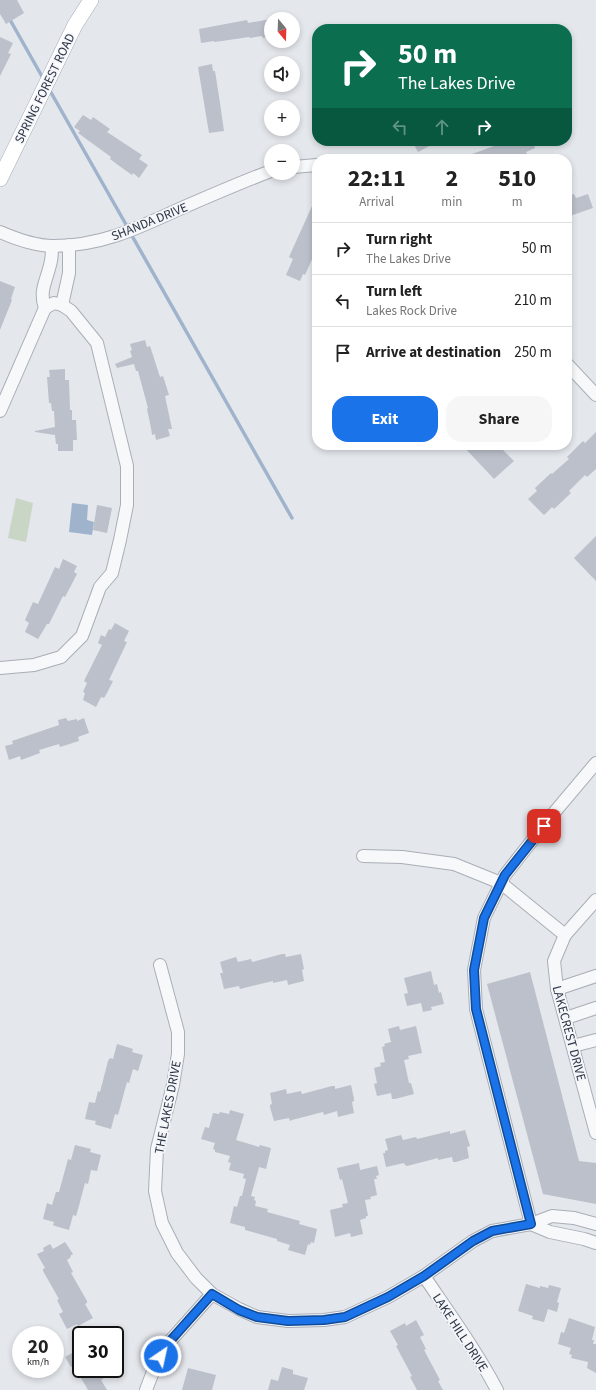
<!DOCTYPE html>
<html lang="en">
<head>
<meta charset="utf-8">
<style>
	:root { --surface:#fff; --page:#f6f6f6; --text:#222; --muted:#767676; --line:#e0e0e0; --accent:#1a73e8 }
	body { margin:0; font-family:"Source Sans 3",sans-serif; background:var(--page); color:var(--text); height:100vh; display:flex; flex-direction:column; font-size:15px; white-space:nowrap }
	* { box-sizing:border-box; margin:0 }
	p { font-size:13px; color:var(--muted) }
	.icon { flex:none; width:22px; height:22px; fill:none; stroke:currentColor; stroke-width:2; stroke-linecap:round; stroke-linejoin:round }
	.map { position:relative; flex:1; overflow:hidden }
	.panel { position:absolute; left:312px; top:154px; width:260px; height:296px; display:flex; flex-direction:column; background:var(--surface); border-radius:16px; box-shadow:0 2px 6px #0003 }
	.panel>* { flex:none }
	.banner { position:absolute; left:312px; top:24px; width:260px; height:122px; border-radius:16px; box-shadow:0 2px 6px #0003; background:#0b6e4f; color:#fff; overflow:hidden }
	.needle { width:26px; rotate:161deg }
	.controls { position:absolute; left:264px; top:12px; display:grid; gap:8px }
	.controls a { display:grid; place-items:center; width:36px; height:36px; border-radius:50%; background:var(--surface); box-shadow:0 2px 6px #0003; font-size:20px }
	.speed { position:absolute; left:12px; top:1326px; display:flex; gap:8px; font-size:20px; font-weight:700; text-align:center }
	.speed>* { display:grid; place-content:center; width:52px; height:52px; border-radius:50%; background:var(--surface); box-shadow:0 2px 6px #0003; line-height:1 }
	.speed small { font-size:10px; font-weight:400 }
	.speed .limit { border:2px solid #111; border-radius:6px; background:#fff; color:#111 }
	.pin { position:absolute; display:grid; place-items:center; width:34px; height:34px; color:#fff; margin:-17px; border-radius:8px; box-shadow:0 2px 6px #0006 }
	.me { position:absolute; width:44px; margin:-22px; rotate:34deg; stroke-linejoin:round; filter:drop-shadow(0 0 3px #0008) }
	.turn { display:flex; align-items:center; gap:14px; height:84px; padding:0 20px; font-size:18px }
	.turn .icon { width:52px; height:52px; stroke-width:2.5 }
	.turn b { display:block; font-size:28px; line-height:34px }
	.lanes { display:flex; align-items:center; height:38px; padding:0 20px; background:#0003; justify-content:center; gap:20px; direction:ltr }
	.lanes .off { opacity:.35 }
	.eta { display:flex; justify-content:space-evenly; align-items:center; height:68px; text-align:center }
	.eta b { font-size:24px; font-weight:700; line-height:28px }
	.primary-button { display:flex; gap:8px; margin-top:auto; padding:8px 20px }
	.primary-button a { flex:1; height:46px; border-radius:16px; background:var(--accent); color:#fff; font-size:16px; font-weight:700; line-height:46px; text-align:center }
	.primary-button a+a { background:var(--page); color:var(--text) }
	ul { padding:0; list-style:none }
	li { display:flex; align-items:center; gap:12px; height:52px; padding:0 20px; border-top:1px solid var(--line) }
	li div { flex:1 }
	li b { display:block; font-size:15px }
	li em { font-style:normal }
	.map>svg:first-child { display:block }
</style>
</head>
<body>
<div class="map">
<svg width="596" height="1390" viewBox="0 0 596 1390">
	<rect width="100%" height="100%" fill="#e4e7ec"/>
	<path fill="#c9d6c5" d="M16,498l17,5 -7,39 -18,-4z"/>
	<path fill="#9fb4cc" d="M72,503l16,2 -1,15 7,2 -2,13 -23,-3z"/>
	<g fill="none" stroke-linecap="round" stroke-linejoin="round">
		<g stroke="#9fb4cc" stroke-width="3.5">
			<path d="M9,18l35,62"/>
			<path d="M49,89l79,139"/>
			<path d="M131,234l161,284"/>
		</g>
	</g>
	<g fill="#bbc0ca">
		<path d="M0,0h17l7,13 -18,11 -6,-10z"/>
		<path d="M271,19v17l-8,2 -1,-2 -12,2 -1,-1 -27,4 -8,1v-1l-13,2 -2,-14 48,-9 1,3z"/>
		<path d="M0,37l13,6 -5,10 3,1 -11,22z"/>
		<path d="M212,64l1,7h2l5,32 4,28 -15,2 -11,-66z"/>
		<path d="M83,115l8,5 2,-3 17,12 -3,3 35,23 -3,4 9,6 -9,13 -6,-5 -1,2 -14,-10 -8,-6 1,-2 -33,-24 2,-2 -6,-4z"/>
		<path d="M412,141h27l-21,11z"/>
		<path d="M508,141h25l2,7 -9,4 2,4 -10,3h-57v-1z"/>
		<path d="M574,194l2,4 12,-4 5,14 -26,9v-20z"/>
		<path d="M317,195v53l-12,27 -2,-1 -3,7 -14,-6 7,-16 -4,-2z"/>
		<path d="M0,281l15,6 -4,12 1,1 -12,30z"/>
		<path d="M145,340l2,7 3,-1 10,31 3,-1 6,19 -4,1 7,33h-4l2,7 -14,4 -1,-6 -3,1 -1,-7 -4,-19 1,-1 -10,-37h-2l-2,-7 -17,4 -2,-4 17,-7 -2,-6 2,-1 -2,-6z"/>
		<path d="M65,369v11h4l1,30h2v10h4l1,20h-4v11h-15v-7h-2l-1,-9 -20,-3v-1l20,-4 -1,-16h-2l-1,-8h-2l-2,-26h3l-1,-7z"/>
		<path d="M596,432v37l-9,8 -2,-2 -16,16 2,2 -17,16 -2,-2 -8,8 -16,-16 9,-8 -2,-3 16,-15 1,1 17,-15 -2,-2 16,-16 2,2z"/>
		<path d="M462,445h36l16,16 -20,18z"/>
		<path d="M97,505l15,3 -5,25 -14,-3z"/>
		<path d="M596,536v45l-22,-23z"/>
		<path d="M63,559l14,7 -3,6 3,2 -12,23 -2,-1 -14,28h-2l-9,15 -13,-7 4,-9 -4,-3 8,-18 5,2 17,-37 4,2z"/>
		<path d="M115,623l14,8 -5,10 3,1 -18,38 4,1 -6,12 -3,5 -3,-1 -5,10 -13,-7 2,-7 -2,-1 4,-9 -3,-2 18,-36 -4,-2 3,-8 4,2 4,-8 2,1z"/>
		<path d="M66,718l2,3 9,-2v2l7,-3 5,15 -11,4 1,4 -19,6 -1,-3 -20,6 1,3 -19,7 -1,-4 -11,4 -4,-14 8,-2 -1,-3 47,-16 -1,-5z"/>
		<path d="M282,954h3l1,3 15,-3 3,15 -2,1 2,11 -16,4 -1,-5 -14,3v-2l-33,8 -1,-3 -15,3 -4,-16h3l-3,-11 16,-5 2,5 13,-3 1,3z"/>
		<path d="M431,971l3,14 3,-1 2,9 2,-1 3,12 -13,3 1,3 -9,2 -2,-9 -14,3 -3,-12 4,-1 -4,-15z"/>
		<path d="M530,972l49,189 17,2v41l-53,-10 -56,-210z"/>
		<path d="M399,1026l1,4 16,-4 6,27 -14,3 1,3 -5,1 5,23h2l3,11 -19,5h-3l-1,-6 -14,3 -3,-12 3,-1 -3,-15 7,-2 -1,-3 5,-1 -3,-15 3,-1 -1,-2 7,-2 -3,-13z"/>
		<path d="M117,1044l13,4 3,1 -1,3 11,3 -5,16 -5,-2 -4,14 -2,-1 -9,33 -3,-1 -4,15 -14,-4 -2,-1 1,-3 -11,-2 4,-17 6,1 3,-12 2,1 8,-31 2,-3 3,1z"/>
		<path d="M351,1085l3,14v2l-2,1 2,11 -16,4 -1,-6 -13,4 -1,-3 -31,8 -2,1 -1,-3 -15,3 -4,-14v-2l2,-1 -2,-11 16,-4 1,5 14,-3 1,3 30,-8h3v3z"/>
		<path d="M230,1110l14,4 -8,26 23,7 1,-2 11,3 -5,21 -7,-2 -8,29 4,1 -1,3 2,1 -1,5 13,3 -1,3 33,9 -1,3 18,5 -3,14 -3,-1 -1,3 -2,-1 -3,11 -17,-5 2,-5 -13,-4v-2l-32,-9v-3l-15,-4 4,-17 3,1 3,-11h2l4,-17 -3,-1 1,-4 -15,-4 2,-7 -3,-1 2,-6 -15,-4v-2l-2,-1 2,-6 -14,-4 4,-12 4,1 4,-15 6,1 1,-2 9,2z"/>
		<path d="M465,1130l5,16 -3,1 2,11 -13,4h-3l-1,-5 -14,3v-2l-31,8 -2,-1 -1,-2 -18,4 -3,-14h2v-2l3,-1 -3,-11 16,-4 2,5 13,-3 1,2 33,-8v3z"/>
		<path d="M75,1145l16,4 -1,3 11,3 -4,16 -6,-1 -3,14 -3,-1 -8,30 -1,3 -3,-1 -4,15 -14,-4 -2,-1 1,-3 -11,-3 4,-16 5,2 4,-13h3l9,-33 3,1z"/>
		<path d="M359,1163l1,7 17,-4 2,9 -3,1 1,3h-3l3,16 -7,2 1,2 -6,1 3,16h-2v2l-6,2 3,14 -12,3 -1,-4 -15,4 -5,-27 13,-3 -1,-3 6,-1 -6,-24 -2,1 -3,-12z"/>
		<path d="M65,1242l8,12 -3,2 1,1 -4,3 6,12 -2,1 16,28v2l-2,1 8,14 -15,8 -1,-2 -10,5 -8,-15 4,-2 -6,-12 2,-1 -16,-28v-2l2,-1 -8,-14 7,-3 -1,-3 7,-4 3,5z"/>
		<path d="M526,1284l14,4v-2l8,2 1,-3 12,3 -4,14 2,1 -2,9 -9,-3 -4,13 -12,-3 1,-3 -15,-5z"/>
		<path d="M569,1318l26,9 -3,13h2l-1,4h3v29l-9,-5 1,-6 -17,-4 1,-3 -3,-1 2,-6 -13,-4 3,-12 3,1z"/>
		<path d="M416,1320l8,15 -4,2 6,12 -2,1 16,30 -2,1 5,9h-26l-7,-13 2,-1 -16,-30 2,-1 -8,-14 15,-8 1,3z"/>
		<path d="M81,1348v21h22l4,7 -6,4 6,10h-19l-14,-24 -3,1 -6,-10z"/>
		<path d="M282,1367l11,3v4l15,4 -4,12h-36l3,-11 7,2z"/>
		<path d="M188,1368l28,7 -4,15h-30z"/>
	</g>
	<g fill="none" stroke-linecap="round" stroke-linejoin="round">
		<defs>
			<g id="minor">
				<path d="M293,167l24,-2"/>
				<path d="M0,232c16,7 35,14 53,14 46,0 81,-16 122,-35 32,-14 64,-28 96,-40"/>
				<path d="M62,305l7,-32v-28"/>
				<path d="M567,364l29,31"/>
				<path d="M0,411l45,-103c-6,-17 1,-26 5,-43 2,-6 2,-13 2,-19"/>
				<path d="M0,668l34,-3 27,-8 21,-21 18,-49 12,-14 8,-33 7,-35v-39l-30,-123 -26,-32 -9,-6 -8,-2 -9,5"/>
				<path d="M363,856l39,1 52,7 47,19 64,52 -11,26 3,28 39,144"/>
				<path d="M565,935l31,-35"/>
				<path d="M160,965l18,67v22l-5,31 -16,64 -2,42 7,32 15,30 19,25 16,16 27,15 18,8 31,4 36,-1 21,-3 43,-20 36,-21 49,-35 19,-10 39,-7 21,-8 22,2 22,6"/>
				<path d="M557,989l39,-13"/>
				<path d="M566,1018l30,-10"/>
				<path d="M573,1046l23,-6"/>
				<path d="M531,1224l-55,-215 -2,-39 10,-52 21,-43 48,-61 43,-51"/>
				<path d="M531,1224l19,8 34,7 12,4"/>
				<path d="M424,1276c25,37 52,74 73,114"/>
				<path d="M146,1390l8,-21 17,-29 41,-46"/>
			</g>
			<path id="major" d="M0,179l75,-154 16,-25"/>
		</defs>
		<use href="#minor" stroke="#a9aeb7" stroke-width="14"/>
		<use href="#major" stroke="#a3abb8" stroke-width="16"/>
		<use href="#minor" stroke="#f7f8fa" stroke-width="12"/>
		<use href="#major" stroke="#fff" stroke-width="15"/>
	</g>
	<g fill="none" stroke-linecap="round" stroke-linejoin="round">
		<defs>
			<path id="route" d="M161,1356l10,-16 41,-46 27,16 18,7 31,4 36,-1 21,-3 43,-20 36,-21 49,-35 19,-10 39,-7 -55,-215 -2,-39 10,-52 21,-43 39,-49"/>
		</defs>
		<use href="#route" stroke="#114b97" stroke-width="10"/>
		<use href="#route" stroke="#1a73e8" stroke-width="7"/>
	</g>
	<g text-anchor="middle" stroke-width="3.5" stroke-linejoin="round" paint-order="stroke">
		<g font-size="13" fill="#2b3445" stroke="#f4f6f9">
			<text transform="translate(44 88) rotate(-64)" y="5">SPRING FOREST ROAD</text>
			<text transform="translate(149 221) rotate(-22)" y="5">SHANDA DRIVE</text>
			<text transform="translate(570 1033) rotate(75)" y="5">LAKECREST DRIVE</text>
			<text transform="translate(167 1107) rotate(-79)" y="5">THE LAKES DRIVE</text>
			<text transform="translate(461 1332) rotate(57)" y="5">LAKE HILL DRIVE</text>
		</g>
	</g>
</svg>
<div class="controls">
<a><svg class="needle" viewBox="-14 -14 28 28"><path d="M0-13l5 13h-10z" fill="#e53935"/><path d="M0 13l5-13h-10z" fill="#767676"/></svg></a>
<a><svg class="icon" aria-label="sound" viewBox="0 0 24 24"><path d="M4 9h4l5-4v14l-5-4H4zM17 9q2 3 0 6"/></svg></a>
<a>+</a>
<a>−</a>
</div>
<div class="speed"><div>20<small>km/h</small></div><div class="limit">30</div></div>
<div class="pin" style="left:544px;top:826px;background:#d93025"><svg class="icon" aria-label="arrive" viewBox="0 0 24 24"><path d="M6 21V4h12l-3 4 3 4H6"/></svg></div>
<svg class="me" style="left:161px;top:1356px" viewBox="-20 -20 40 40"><circle r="17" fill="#1a73e8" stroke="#fff" stroke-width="3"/><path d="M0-11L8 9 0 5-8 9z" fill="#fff"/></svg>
<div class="banner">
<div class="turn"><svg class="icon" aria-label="right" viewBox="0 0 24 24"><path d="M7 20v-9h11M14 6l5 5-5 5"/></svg><div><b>50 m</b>The Lakes Drive</div></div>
<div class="lanes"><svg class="icon off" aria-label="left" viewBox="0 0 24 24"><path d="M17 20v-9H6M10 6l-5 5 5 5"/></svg><svg class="icon off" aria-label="ahead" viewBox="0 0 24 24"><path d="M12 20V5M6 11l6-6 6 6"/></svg><svg class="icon" aria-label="right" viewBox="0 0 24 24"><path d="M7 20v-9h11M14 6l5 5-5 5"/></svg></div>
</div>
<section class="panel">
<div class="eta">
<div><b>22:11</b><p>Arrival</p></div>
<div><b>2</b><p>min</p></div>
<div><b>510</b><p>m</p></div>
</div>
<ul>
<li><svg class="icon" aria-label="right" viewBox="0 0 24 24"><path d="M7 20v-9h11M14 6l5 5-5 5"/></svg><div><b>Turn right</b><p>The Lakes Drive</p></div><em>50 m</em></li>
<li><svg class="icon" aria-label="left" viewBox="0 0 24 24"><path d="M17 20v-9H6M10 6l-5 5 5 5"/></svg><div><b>Turn left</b><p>Lakes Rock Drive</p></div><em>210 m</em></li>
<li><svg class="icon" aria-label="arrive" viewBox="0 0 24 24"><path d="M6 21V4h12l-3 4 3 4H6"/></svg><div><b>Arrive at destination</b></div><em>250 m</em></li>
</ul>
<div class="primary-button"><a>Exit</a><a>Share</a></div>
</section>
</div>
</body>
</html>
